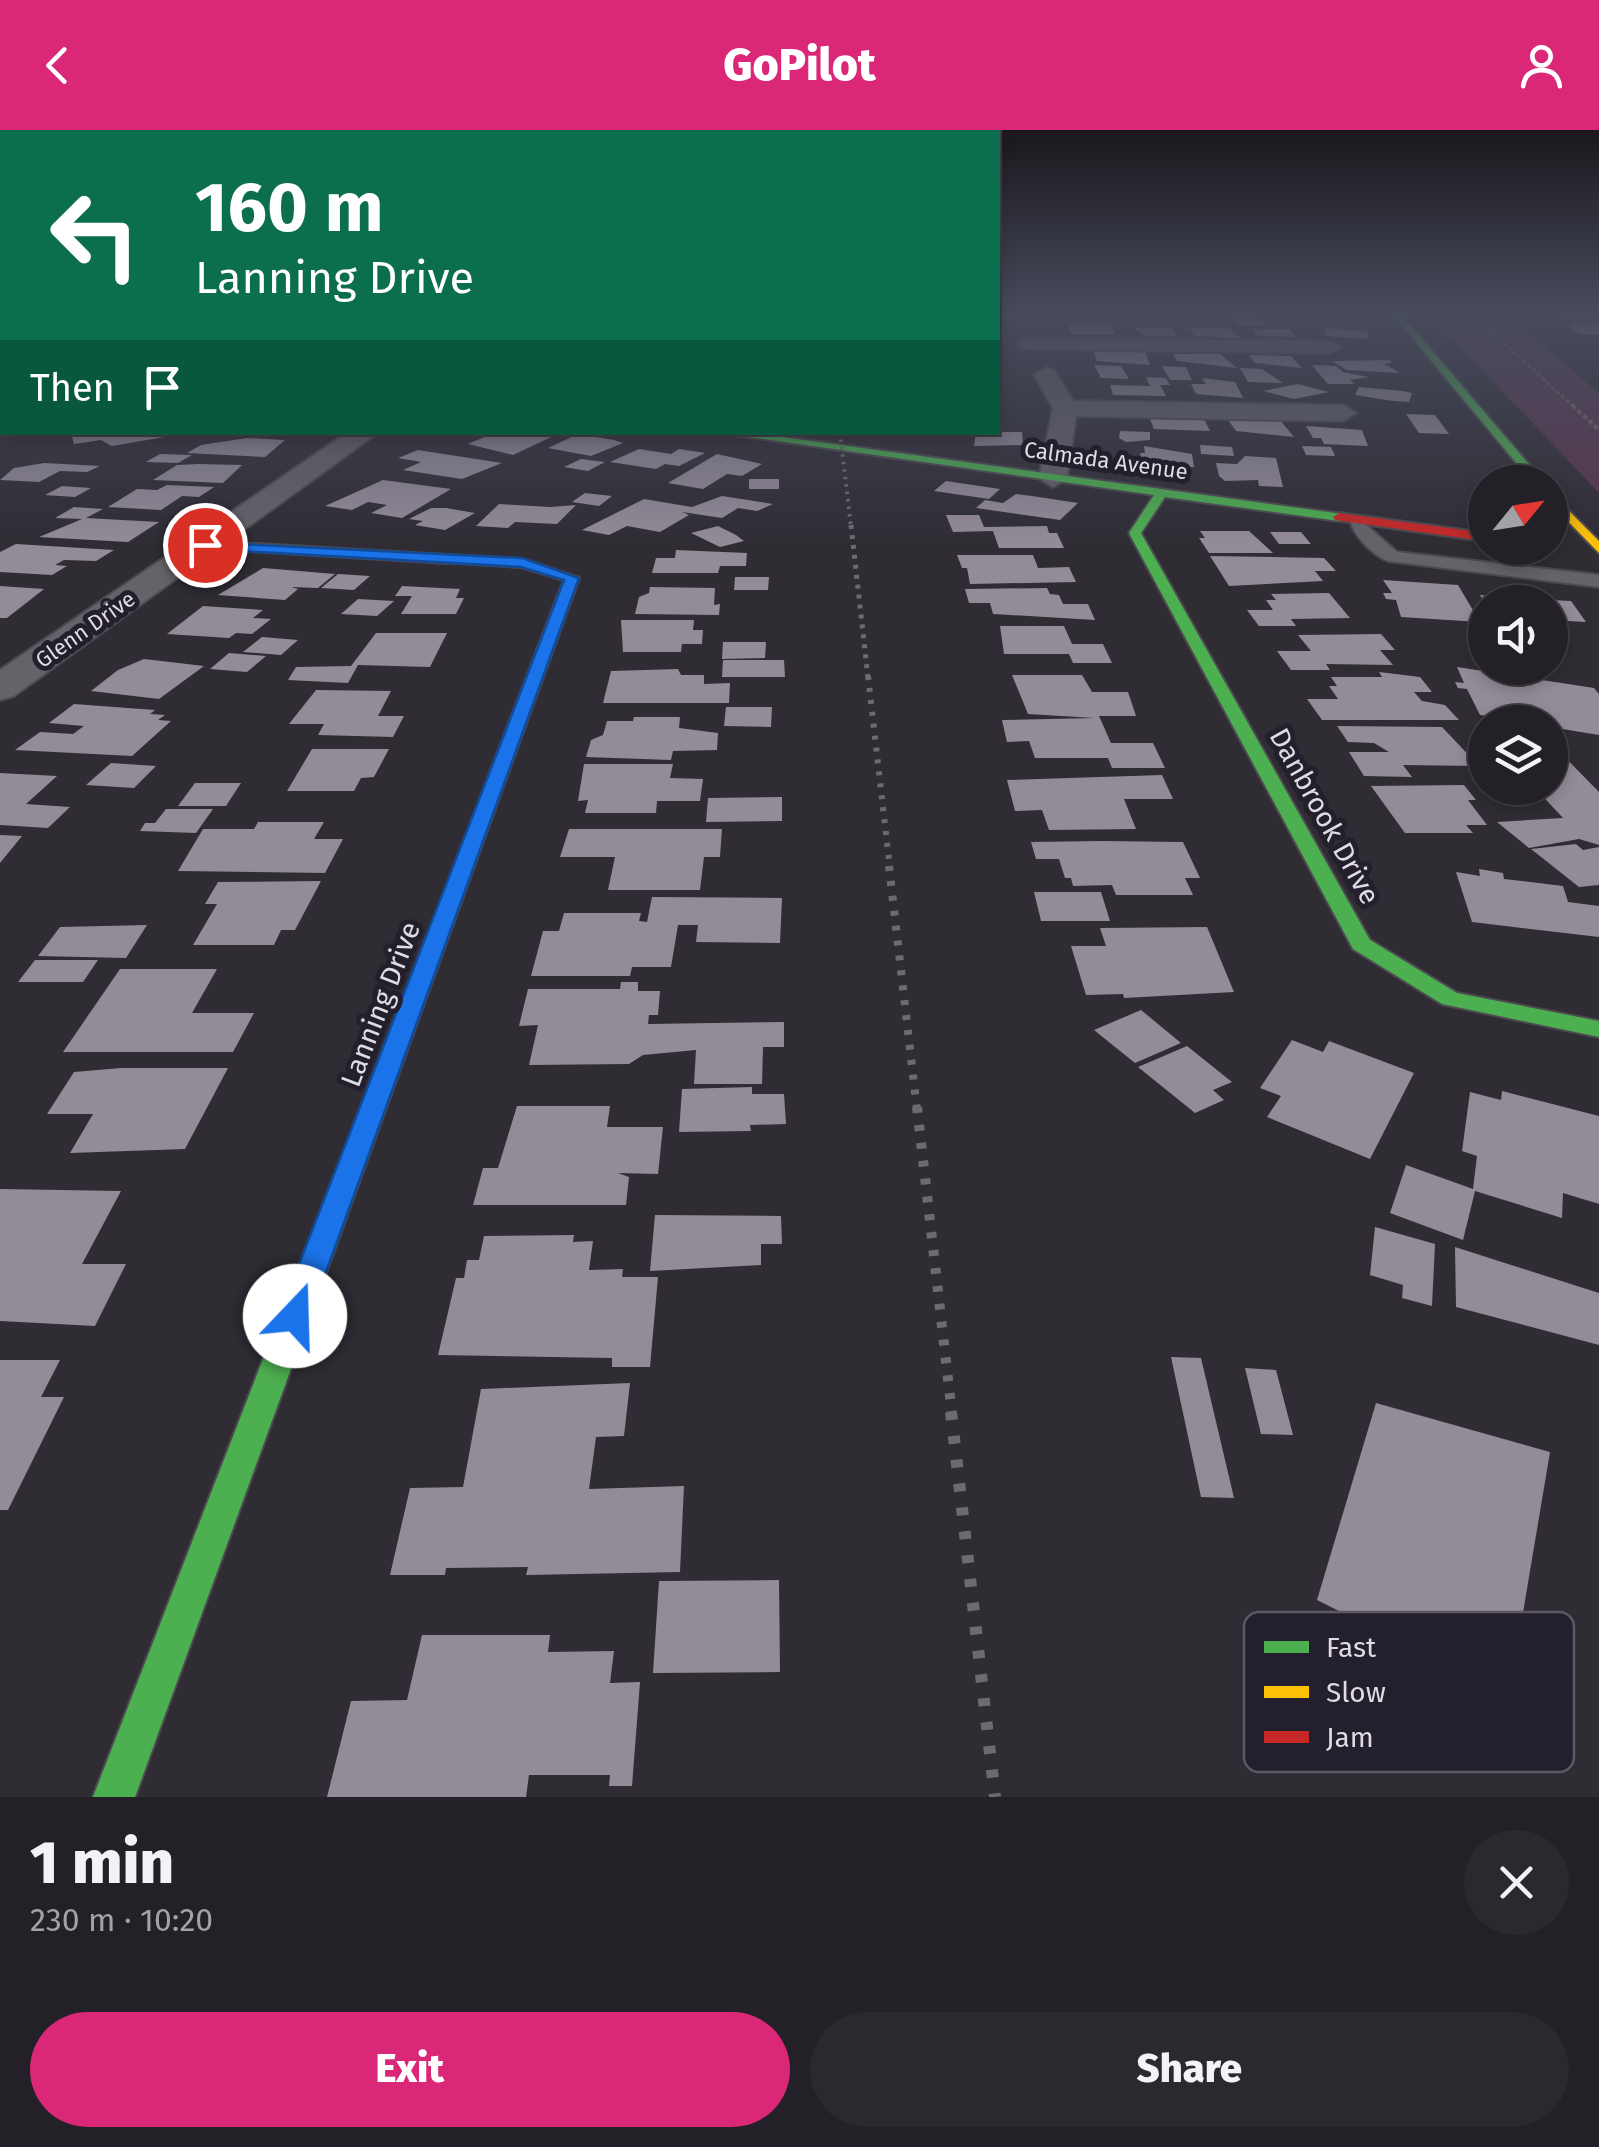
<!DOCTYPE html>
<html lang="en">
<head>
<meta charset="utf-8">
<style>
	:root { --surface:#232127; --page:#2b292f; --text:#f1f3f6; --muted:#a3a3a7; --line:#403e44; --accent:#db2777 }
	body { margin:0; font-family:"Fira Sans",sans-serif; background:var(--page); color:var(--text); height:100vh; display:flex; flex-direction:column; font-size:38px; white-space:nowrap }
	* { box-sizing:border-box; margin:0 }
	p { font-size:32px; color:var(--muted) }
	.icon { flex:none; width:55px; height:55px; fill:none; stroke:currentColor; stroke-width:2; stroke-linecap:round; stroke-linejoin:round }
	.map { position:relative; height:1667px; overflow:hidden }
	.sheet { display:flex; flex-direction:column; background:var(--surface); flex:1 }
	.sheet>* { flex:none }
	.banner { position:absolute; left:0px; top:0px; width:1000px; height:305px; box-shadow:0 5px 15px #0003,0 0 0 2px var(--line); background:#0b6e4f; color:#fff; overflow:hidden }
	.needle { width:65px; rotate:60deg }
	.tools { position:absolute; left:1468px; top:335px; display:grid; gap:20px }
	.tools a { display:grid; place-items:center; width:100px; height:100px; border-radius:50%; background:var(--surface); box-shadow:0 5px 15px #0003,0 0 0 2px var(--line); font-size:50px }
	.pin { position:absolute; display:grid; place-items:center; width:85px; height:85px; color:#fff; margin:-42px; border:5px solid #fff; border-radius:50%; box-shadow:0 2px 10px #0007 }
	.me { position:absolute; width:110px; margin:-55px; rotate:21deg; stroke-linejoin:round; filter:drop-shadow(0 0 8px #0008) }
	.turn { display:flex; align-items:center; gap:35px; height:210px; padding:0 30px; font-size:45px }
	.turn .icon { width:130px; height:130px; stroke-width:2.5 }
	.turn b { display:block; font-size:70px; line-height:85px }
	.then { display:flex; align-items:center; height:95px; padding:0 30px; background:#0003; gap:20px; font-size:38px }
	.round { display:grid; place-items:center; flex:none; width:105px; height:105px; border-radius:52px; background:var(--page) }
	.head { display:flex; align-items:center; justify-content:space-between; height:170px; padding:0 30px }
	h1 { font-size:60px; font-weight:800; line-height:75px }
	.action { display:flex; gap:20px; margin-top:auto; padding:20px 30px }
	.action a { flex:1; height:115px; border-radius:60px; background:var(--accent); color:#fff; font-size:40px; font-weight:800; line-height:115px; text-align:center }
	.action a+a { background:var(--page); color:var(--text) }
	header { display:flex; justify-content:space-between; align-items:center; height:130px; padding:0 30px; background:var(--accent); color:#fff; font-size:45px; font-weight:800 }
	.map>svg:first-child { display:block }
</style>
</head>
<body>
<header><svg class="icon" aria-label="back" viewBox="0 0 24 24"><path d="M15 5l-7 7 7 7"/></svg>GoPilot<svg class="icon" aria-label="person" viewBox="0 0 24 24"><circle cx="12" cy="8" r="4"/><path d="M4 21q1-7 8-7t8 7"/></svg></header>
<div class="map">
<svg width="1599" height="1667" viewBox="0 0 1599 1667">
	<rect width="100%" height="100%" fill="#2f2c34"/>
	<path fill="#59364f" d="M1427,182h76l96,81v100z"/>
	<g fill="#948b98">
		<path d="M1554,182h45v8l-36,-2z"/>
		<path d="M1228,183l21,1 18,11h-28z"/>
		<path d="M1068,193l42,1 6,11 -44,-1z"/>
		<path d="M1599,193v12l-20,-1 -11,-9z"/>
		<path d="M1153,197l19,1 5,8h-33l-10,-8z"/>
		<path d="M1228,197l12,11 -46,-2 -4,-8z"/>
		<path d="M1324,198l43,3 2,8 -44,-3z"/>
		<path d="M1253,199h36l7,8 -38,-1z"/>
		<path d="M1099,221l46,1 5,13 -53,-4 -3,-9z"/>
		<path d="M1173,224h47l17,14 -60,-7z"/>
		<path d="M1249,225l42,1 11,12 -47,-5z"/>
		<path d="M1390,230l2,3 -8,1 16,9 -53,-3 -15,-9z"/>
		<path d="M1094,235l27,1 8,13 -28,-1z"/>
		<path d="M1312,235l24,1 7,6 26,5 -19,3 4,4h-26z"/>
		<path d="M1162,236l24,1 6,13h-22z"/>
		<path d="M1240,238l22,1 21,14 -35,-1z"/>
		<path d="M1146,247l20,1 4,7h-10l6,11 -53,-1 -3,-10 40,1z"/>
		<path d="M1202,248l33,4 8,16 -47,-4 -5,-10h15z"/>
		<path d="M1298,254l31,8 -35,7 -31,-8z"/>
		<path d="M1359,257l44,4 9,2 -3,9 -16,-1 -38,-6z"/>
		<path d="M1406,284l29,1 14,19 -30,-1z"/>
		<path d="M1175,288l29,1 6,12 -56,-2 -4,-10z"/>
		<path d="M1228,290h52l14,17 -58,-6z"/>
		<path d="M1306,296l56,4 6,16 -44,-2 -3,-6h-8z"/>
		<path d="M1120,301l30,1v8l-24,2 -7,-4z"/>
		<path d="M102,302h74v3l-64,11 -11,-6 -27,4 -2,-8z"/>
		<path d="M496,302l27,4 39,-4 -49,23 -45,-11z"/>
		<path d="M976,302h46l1,13 -49,1z"/>
		<path d="M578,304l36,6 9,3 -32,13 -43,-8z"/>
		<path d="M247,308l38,2 -20,17 -78,-4 14,-8z"/>
		<path d="M1200,315l32,2 2,9 -33,-2z"/>
		<path d="M1144,316l48,8 2,13h-51l-3,-14h5z"/>
		<path d="M1302,316l29,1 4,9 -29,-1z"/>
		<path d="M639,319l32,5 8,-5 26,4 -26,13 -14,-2 -9,5 -46,-7z"/>
		<path d="M418,320l84,13 -40,16 -59,-9 18,-8 -23,-4z"/>
		<path d="M160,324l32,1 -14,8 -32,-1z"/>
		<path d="M717,324l45,10 -20,12 -15,-2 -24,15 -35,-6z"/>
		<path d="M1245,326l31,2 7,29 -24,-1 -1,-6 -33,1 -6,-5 -3,-13 21,1z"/>
		<path d="M581,329l24,3 -17,9 -24,-4z"/>
		<path d="M44,333l56,3 -13,6 -27,-1 -21,11 -39,-2 14,-12z"/>
		<path d="M198,334l44,1 -19,18 -70,-3 24,-15z"/>
		<rect x="749" y="349" width="30" height="10"/>
		<path d="M383,350l68,9 -49,29 -31,-5 16,-8 -19,-3 -16,8 -27,-4z"/>
		<path d="M946,351l54,8 -11,10 -55,-8z"/>
		<path d="M167,355l47,2 -15,10 -17,-1 -21,14 -53,-3 29,-18 20,1z"/>
		<path d="M62,356l29,2 -16,9 -30,-2z"/>
		<path d="M585,363l27,3 -13,10 -27,-4z"/>
		<path d="M1016,364l16,2 46,7 -18,17 -84,-12 9,-8 18,3z"/>
		<path d="M722,366l51,8 -16,7 -19,-3 -16,10 -40,-6 7,3 -29,17 -33,-6 -18,9 -27,-5 62,-31 48,8z"/>
		<path d="M499,374l51,3 26,-2 -19,19 -42,-2 -7,6 -32,-2z"/>
		<path d="M74,377l29,2 -17,9 73,4 -31,20 -89,-5 43,-18 -27,-1z"/>
		<path d="M431,378h15l29,5 -30,17 -30,-5 8,-4 -14,-2z"/>
		<path d="M946,385h33l5,12 63,-1 2,7h8l7,15h-65l-6,-17 -40,1z"/>
		<path d="M718,396l18,9 8,6 -24,6 -29,-14z"/>
		<path d="M1200,401h49l24,22h-64l-10,-15h6z"/>
		<path d="M1270,402h31l10,12h-32z"/>
		<path d="M16,414l98,6 -18,11 -32,-1 -9,5 12,1 -15,9 -52,-3v-20z"/>
		<path d="M676,420l71,3 -1,13h-26l-2,7h-66l4,-15h19z"/>
		<path d="M957,425h76l5,13 31,-1 7,15 -106,2 -3,-16h-5z"/>
		<path d="M1210,426l114,2 12,13h-21l8,10 -94,5z"/>
		<path d="M263,438l72,6 -17,14 -27,-1 7,2 -13,11 -67,-5z"/>
		<path d="M338,444l32,2 -16,14 -33,-2z"/>
		<path d="M735,447h34l-1,13h-34z"/>
		<path d="M1383,450l75,5 22,37 -79,-5 -5,-17 -10,-1 -3,-6h9z"/>
		<path d="M0,456l44,3 -37,29h-7z"/>
		<path d="M402,456l58,3 -4,9h8l-8,16h-55l11,-18h-17z"/>
		<path d="M650,457l65,1 -1,17 6,-1 -1,11 -84,-1 4,-17 10,-4z"/>
		<path d="M1047,458l3,6 9,1 4,9h25l7,16 -102,-6 -3,-11h-21l-4,-14z"/>
		<path d="M1329,463l21,25 -59,1 5,7h-37l-12,-16h26l-7,-10h10l-5,-6z"/>
		<path d="M1480,465l69,5v2h-65z"/>
		<path d="M358,469l36,2 -17,15 -36,-2z"/>
		<path d="M1550,470l21,1 15,21 -36,-2z"/>
		<path d="M203,476l60,4 -10,8 18,1 -19,15 -16,-1 -7,5 -62,-4z"/>
		<path d="M621,490h73l-1,10h10l-1,14h-20l-1,8h-58z"/>
		<path d="M1000,496h64l8,18h31l9,19h-39l-4,-9h-65z"/>
		<path d="M376,503h71l-17,34 -72,-2 -10,18 -60,-3 8,-13 55,-1z"/>
		<path d="M1381,504l14,16h-15l13,15 -67,-1 4,6h-39l-14,-19h34l-13,-16z"/>
		<path d="M262,507l36,3 -17,15 -38,-3z"/>
		<path d="M723,512h43l-1,16 -43,1z"/>
		<path d="M229,523l37,3 -19,16 -37,-3z"/>
		<path d="M144,529l60,7 -45,33 -68,-8 27,-21z"/>
		<path d="M723,530h61l1,17h-63z"/>
		<path d="M1457,537l137,21 5,6v41l-49,-8v-5l-70,-7 -13,-26 -9,-1 -3,-6 9,1z"/>
		<path d="M678,539l3,6h23v9l26,-1 -1,20h-126l8,-32z"/>
		<path d="M1379,542l41,5 12,15h-18l8,9 23,4 14,15h-137l-15,-21h31l-9,-13h8l-6,-9h51z"/>
		<path d="M1012,545h70l10,17h36l8,24h-37l12,27h42l12,25h-53l-4,-10h-73l-6,-17 -22,1 -5,-22 93,-2 -67,-4z"/>
		<path d="M316,560l75,1 -13,25h26l-11,21 -75,-2 6,-11h-35z"/>
		<path d="M74,574l81,6 -5,4 15,1 -7,5 13,1 -39,35 -117,-6 25,-18 33,2 11,-8 -35,-3z"/>
		<path d="M726,577h46l-1,20 -47,-1z"/>
		<path d="M634,587h46l-1,11 39,5 -1,17 -44,1 -2,9 -85,-3 5,-17 12,-5 4,-14h26z"/>
		<path d="M1337,596l105,1 37,39 -76,-1 9,12 -48,-1 -15,-24h40l-15,-9 -26,-1z"/>
		<path d="M1550,612l49,50v53l-20,-6 -50,9 -32,-26 66,-4 -28,-30h15z"/>
		<path d="M312,619h77l-15,28 -13,1 -7,13h-67z"/>
		<path d="M111,633l45,3 -22,22 -48,-3z"/>
		<path d="M584,634h89l-3,14 33,1 -3,22h-43l-1,12h-71l3,-13 -10,1z"/>
		<path d="M0,643l57,3 -31,28 44,3 -22,21 -48,-3z"/>
		<path d="M1162,645l11,24h-49l12,30 -87,1 -7,-20 -27,1 -8,-31z"/>
		<path d="M195,653h46l-15,23h-48z"/>
		<path d="M1464,655l12,15h-8l19,25h-21l7,8h-68l-34,-47z"/>
		<path d="M782,667v24l-76,1 2,-24z"/>
		<path d="M166,679h47l-17,24 -56,-2 5,-8h10z"/>
		<path d="M258,692h66l-10,17h29l-18,34 -147,-2 25,-42h51z"/>
		<path d="M569,699h153l-2,28h-16l-4,33h-92l7,-33h-55z"/>
		<path d="M0,705l22,1 -22,27z"/>
		<path d="M1101,711l82,1 17,36h-15l8,17h-77l-4,-10 -39,1 -2,-8h-6l-6,-19h-23l-5,-17z"/>
		<path d="M1576,714l7,6 16,-3v38l-20,2 -48,-38z"/>
		<path d="M1479,739l24,4 1,6 59,7 5,16 31,4v31l-127,-15 -16,-50 24,4z"/>
		<path d="M321,751l-26,49h-14l-7,15h-81l24,-41h-12l13,-22z"/>
		<path d="M1034,762h67l9,29h-69z"/>
		<path d="M652,767l130,1 -2,45 -84,-1 2,-17h-20l-7,42h-39l-2,9h-99l12,-45h16l5,-18h77l-2,8 8,1z"/>
		<path d="M147,795l-21,33 -88,-2 22,-29z"/>
		<path d="M1207,797l27,65 -110,6 -1,-4 -37,1 -15,-49h35l-6,-18z"/>
		<path d="M35,830h63l-15,22h-65z"/>
		<path d="M120,839h97l-25,44h62l-21,39h-170z"/>
		<path d="M621,852h17v9h22l-2,24h-9l-1,9 136,-2v25h-21l-1,37h-68l2,-34 -53,5 -14,9 -100,1 9,-40 -19,1 9,-37h92z"/>
		<path d="M1141,880l40,33 -46,20 -41,-33z"/>
		<path d="M1292,910l31,12 6,-11 85,32 -44,86 -103,-42 14,-21 -21,-8z"/>
		<path d="M1187,916l45,36 -19,8 11,10 -29,13 -57,-46z"/>
		<path d="M121,938h107l-43,81 -115,4 23,-39h-46l27,-42z"/>
		<path d="M752,957v7h32l2,30 -36,1 1,6 -72,1 3,-43z"/>
		<path d="M1502,961l97,25v88l-36,-11 -1,25 -87,-27 -12,49 -73,-27 16,-48 67,24 4,-33 -15,-5 8,-59 31,8z"/>
		<path d="M517,976h93l-3,21h56l-5,47 -40,-1 11,4 -3,28h-153l10,-37h15z"/>
		<path d="M0,1059l121,2 -39,73h44l-31,62 -95,-5z"/>
		<path d="M655,1085l126,1 1,28h-21v21l-111,6z"/>
		<path d="M1375,1097l60,17 -3,62 -30,-8 1,-13 -33,-10z"/>
		<path d="M574,1105l-1,7 20,-1 -4,29 34,-1 -1,8h36l-8,90h-38v-9l-174,-3 18,-77h8l3,-18h12l5,-24z"/>
		<path d="M1455,1117l144,46v52l-143,-38z"/>
		<path d="M1171,1227l30,1 33,140 -33,-1z"/>
		<path d="M0,1230h60l-19,37h23l-56,113h-8z"/>
		<path d="M1245,1238l31,2 17,65 -32,-1z"/>
		<path d="M630,1253l-6,53 -28,1 -7,52 95,-3 -4,86 -154,3 2,-8 -82,1 -1,7h-55l20,-87 53,-1 18,-98z"/>
		<path d="M1376,1273l174,49 -41,244 -192,-96z"/>
		<path d="M779,1450l1,92 -127,1 6,-92z"/>
		<path d="M422,1505h128l-2,17 66,-1 -4,32 30,-1 -8,104h-23l1,-11h-81l-3,22h-199l24,-96 56,-1z"/>
	</g>
	<g fill="none" stroke-linecap="round" stroke-linejoin="round">
		<defs>
			<path id="lane" d="M1356,386l41,36 202,23v12l-211,-26c-16,-6 -38,-29 -38,-44z"/>
			<g id="street">
				<path d="M1029,208l301,3 11,6 -11,6 -309,-4 -3,-5z"/>
				<path d="M1046,238l8,2 19,31 270,4 13,8 -13,8 -267,-5 -9,62 -14,9 -14,-9 14,-70 -19,-33z"/>
				<path d="M348,302h31l-365,264 -14,4v-30z"/>
			</g>
			<g id="fast">
				<path d="M1391,182h8l145,170h-12z"/>
				<path d="M0,202l2,1v4l-2,1z"/>
				<path d="M714,302h32l597,82 2,3 -6,4 -174,-24 -24,36 229,407 87,53 142,28v16l-157,-33 -89,-55 -224,-416 25,-38z"/>
				<path d="M205,411l242,14 7,4 -7,4 -247,-15 -2,-3z"/>
				<path d="M459,744l10,6 -334,917h-42l356,-917z"/>
			</g>
			<g id="slow">
				<path d="M1550,362l49,49v12l-49,-50z"/>
				<path d="M447,425l75,4 57,19 -110,302 -10,6 -10,-6 115,-300 -43,-13 -79,-5v-6z"/>
			</g>
			<path id="jam" d="M1339,383l146,20v8l-150,-21 -2,-3z"/>
		</defs>
		<use href="#lane" stroke="#4c4950" stroke-width="4"/>
		<use href="#street" stroke="#4c4950" stroke-width="4"/>
		<use href="#fast" stroke="#4c4950" stroke-width="4"/>
		<use href="#slow" stroke="#4c4950" stroke-width="4"/>
		<use href="#jam" stroke="#4c4950" stroke-width="4"/>
		<path stroke="#6c6b70" stroke-width="2.5" stroke-dasharray="4 2.5" stroke-linecap="butt" d="M1470,182l105,96"/>
		<path stroke="#6c6b70" stroke-width="4" stroke-dasharray="5 2.5" stroke-linecap="butt" d="M1572,275l27,25"/>
		<use href="#lane" fill="#656269" fill-rule="evenodd"/>
		<use href="#street" fill="#656269" fill-rule="evenodd"/>
		<use href="#fast" fill="#4caf50" fill-rule="evenodd"/>
		<use href="#slow" fill="#ffc107" fill-rule="evenodd"/>
		<use href="#jam" fill="#c62828" fill-rule="evenodd"/>
		<path stroke="#6c6b70" stroke-width="4" stroke-dasharray="2.5 5" stroke-linecap="butt" d="M840,302l11,95"/>
		<path stroke="#6c6b70" stroke-width="5" stroke-dasharray="4 6" stroke-linecap="butt" d="M851,395l17,153"/>
		<path stroke="#6c6b70" stroke-width="6" stroke-dasharray="4 8" stroke-linecap="butt" d="M868,546l22,193"/>
		<path stroke="#6c6b70" stroke-width="8" stroke-dasharray="5 10" stroke-linecap="butt" d="M889,736l28,244"/>
		<path stroke="#6c6b70" stroke-width="10" stroke-dasharray="6 12" stroke-linecap="butt" d="M917,977l35,307"/>
		<path stroke="#6c6b70" stroke-width="12" stroke-dasharray="8 16" stroke-linecap="butt" d="M951,1282l44,385"/>
	</g>
	<linearGradient id="sky" x2="0" y2="1"><stop stop-color="#1a181d"/><stop offset="0.44" stop-color="#474b5c"/><stop offset="1" stop-color="#474b5c" stop-opacity="0"/></linearGradient>
	<rect width="1599" height="415" fill="url(#sky)"/>
	<path fill="#1a73e8" stroke="#114b97" stroke-width="2.5" d="M200,412l322,16 57,20 -269,738 -4,9 -11,4 -11,-4 -5,-9 285,-736 -43,-13 -316,-18z"/>
	<g text-anchor="middle" stroke-width="10" stroke-linejoin="round" paint-order="stroke">
		<g font-size="22" fill="#dfdce5" stroke="#241f2c">
			<text transform="translate(1106 330) rotate(8)" y="8">Calmada Avenue</text>
			<text transform="translate(85 499) rotate(-35)" y="8">Glenn Drive</text>
		</g>
		<g font-size="28" fill="#dfdce5" stroke="#241f2c">
			<text transform="translate(1325 686) rotate(61)" y="10">Danbrook Drive</text>
			<text transform="translate(380 874) rotate(-69)" y="10">Lanning Drive</text>
		</g>
	</g>
	<rect x="1244" y="1482" width="330" height="160" rx="15" fill="#241f2c" stroke="#5c5864" stroke-width="2.5"/>
	<rect x="1264" y="1511" width="45" height="12" fill="#4caf50"/>
	<rect x="1264" y="1556" width="45" height="12" fill="#ffc107"/>
	<rect x="1264" y="1601" width="45" height="12" fill="#c62828"/>
	<g font-size="28" fill="#dfdce5">
		<text x="1326" y="1527">Fast</text>
		<text x="1326" y="1572">Slow</text>
		<text x="1326" y="1617">Jam</text>
	</g>
</svg>
<div class="tools">
<a><svg class="needle" viewBox="-14 -14 28 28"><path d="M0-13l5 13h-10z" fill="#e53935"/><path d="M0 13l5-13h-10z" fill="#a3a3a7"/></svg></a>
<a><svg class="icon" aria-label="sound" viewBox="0 0 24 24"><path d="M4 9h4l5-4v14l-5-4H4zM17 9q2 3 0 6"/></svg></a>
<a><svg class="icon" aria-label="layers" viewBox="0 0 24 24"><path d="M12 4l9 5-9 5-9-5zM3 14l9 5 9-5"/></svg></a>
</div>
<div class="pin" style="left:205px;top:415px;background:#d93025"><svg class="icon" aria-label="arrive" viewBox="0 0 24 24"><path d="M6 21V4h12l-3 4 3 4H6"/></svg></div>
<svg class="me" style="left:295px;top:1186px" viewBox="-20 -20 40 40"><circle r="19" fill="#fff"/><path d="M0-13L10 11 0 6-10 11z" fill="#1a73e8"/></svg>
<div class="banner">
<div class="turn"><svg class="icon" aria-label="left" viewBox="0 0 24 24"><path d="M17 20v-9H6M10 6l-5 5 5 5"/></svg><div><b>160 m</b>Lanning Drive</div></div>
<div class="then">Then<svg class="icon" aria-label="arrive" viewBox="0 0 24 24"><path d="M6 21V4h12l-3 4 3 4H6"/></svg></div>
</div>
</div>
<section class="sheet">
<div class="head"><div><h1>1 min</h1><p>230 m · 10:20</p></div><a class="round"><svg class="icon" aria-label="close" viewBox="0 0 24 24"><path d="M6 6l12 12M18 6L6 18"/></svg></a></div>
<div class="action"><a>Exit</a><a>Share</a></div>
</section>
</body>
</html>
